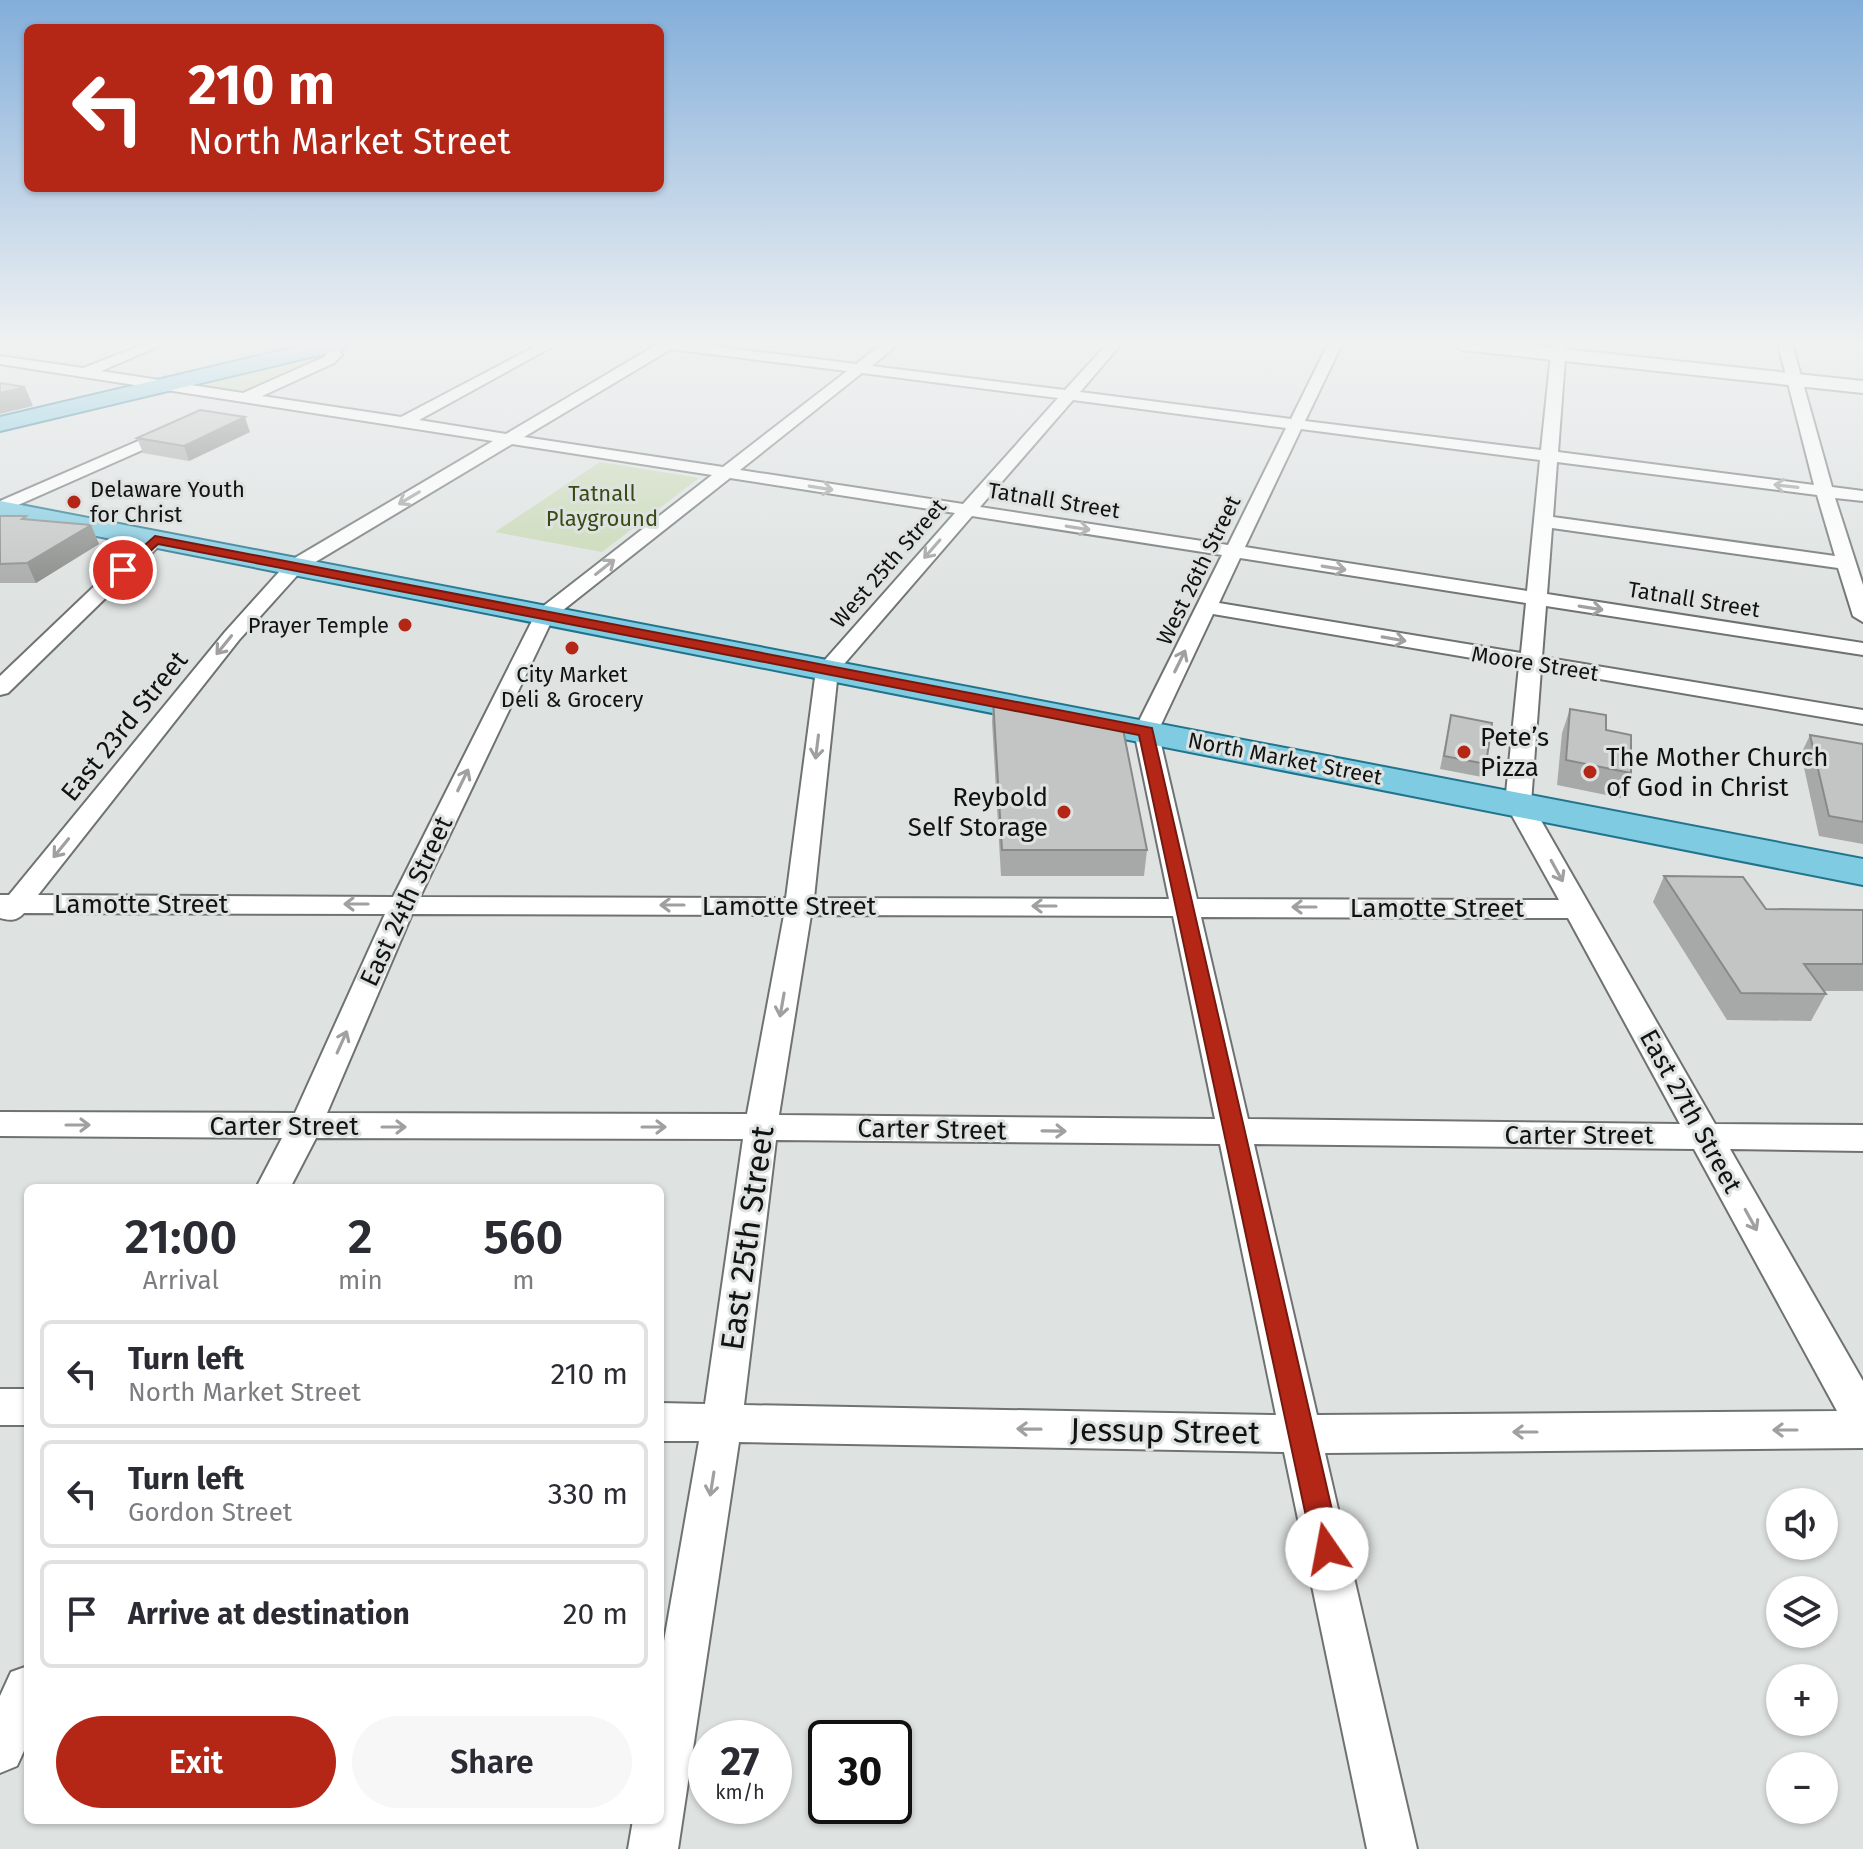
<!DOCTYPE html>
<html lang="en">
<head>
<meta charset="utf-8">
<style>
	:root { --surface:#fff; --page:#f7f7f7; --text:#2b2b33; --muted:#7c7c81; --line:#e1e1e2; --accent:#b42717 }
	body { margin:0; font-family:"Fira Sans",sans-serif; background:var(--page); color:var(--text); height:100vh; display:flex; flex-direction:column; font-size:30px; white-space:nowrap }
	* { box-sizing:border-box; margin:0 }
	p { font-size:26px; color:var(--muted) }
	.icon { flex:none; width:44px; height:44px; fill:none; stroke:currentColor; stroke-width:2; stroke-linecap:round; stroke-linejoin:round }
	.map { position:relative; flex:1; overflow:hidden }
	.panel { position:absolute; left:24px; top:1184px; width:640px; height:640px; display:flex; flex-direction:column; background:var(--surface); border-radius:12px; box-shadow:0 2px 6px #0004 }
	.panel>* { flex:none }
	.banner { position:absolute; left:24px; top:24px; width:640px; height:168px; border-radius:12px; box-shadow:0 2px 6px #0004; background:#b42717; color:#fff; overflow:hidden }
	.controls { position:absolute; left:1766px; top:1488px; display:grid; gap:16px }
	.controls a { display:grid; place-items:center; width:72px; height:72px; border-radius:50%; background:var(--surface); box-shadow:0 2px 6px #0004; font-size:40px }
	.speed { position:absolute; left:688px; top:1720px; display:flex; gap:16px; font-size:40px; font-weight:700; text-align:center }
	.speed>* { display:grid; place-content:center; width:104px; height:104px; border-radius:50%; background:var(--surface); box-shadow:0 2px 6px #0004; line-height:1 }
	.speed small { font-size:20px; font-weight:400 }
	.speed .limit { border:4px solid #111; border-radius:12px; background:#fff; color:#111 }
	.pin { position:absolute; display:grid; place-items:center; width:68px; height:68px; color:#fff; margin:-34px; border:4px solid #fff; border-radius:50%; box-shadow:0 2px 8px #0007 }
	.me { position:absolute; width:88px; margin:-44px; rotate:348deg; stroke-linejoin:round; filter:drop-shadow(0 0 6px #0008) }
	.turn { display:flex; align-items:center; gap:28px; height:168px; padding:0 32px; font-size:36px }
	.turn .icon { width:104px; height:104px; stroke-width:2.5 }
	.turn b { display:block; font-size:56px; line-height:68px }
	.eta { display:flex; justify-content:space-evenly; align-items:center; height:136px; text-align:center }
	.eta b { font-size:48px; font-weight:600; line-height:56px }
	.button { display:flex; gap:16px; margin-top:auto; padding:16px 32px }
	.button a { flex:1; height:92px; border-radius:48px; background:var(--accent); color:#fff; font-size:32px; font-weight:600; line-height:92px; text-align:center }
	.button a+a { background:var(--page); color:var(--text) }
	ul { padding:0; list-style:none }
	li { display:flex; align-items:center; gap:24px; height:108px; margin:0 16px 12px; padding:0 16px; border:4px solid var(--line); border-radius:12px }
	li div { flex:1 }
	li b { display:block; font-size:30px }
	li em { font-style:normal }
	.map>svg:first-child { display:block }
</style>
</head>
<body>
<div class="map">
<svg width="1863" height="1849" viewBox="0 0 1863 1849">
	<rect width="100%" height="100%" fill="#dee3e2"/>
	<g fill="#c8d8b3">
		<path d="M324,351l2,4 -80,38 -55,-10z"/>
		<path d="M600,462l99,16 -97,74 -107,-20z"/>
	</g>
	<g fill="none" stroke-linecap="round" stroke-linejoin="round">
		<defs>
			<g id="street">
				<path d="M145,344h19l-63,27 142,22 81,-36 3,-2 -8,-9 13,-2 10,11 -8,8 -72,33 139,21 139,-73h17l-138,76 87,14 152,-90h39l159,20 26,-20h16l-26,22 193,24 42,-46h14l-41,48 211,27 37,-75h14l-37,77 236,29 11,-106h14l-8,108 256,33 -36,-141h14l40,143 31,4v10l-28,-3 28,87v37l-10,-6 -15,-48 -286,-40 -5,66 316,49v12l-317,-49 -4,51 321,53v14l-322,-55 -10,134 184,321 148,1v26l-133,-2 133,232v67l-538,5 92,396h-50l-83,-397 -545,-10 -61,407h-50l5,-29h27v-156l39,-223h-39v-38l45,1 38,-265 -427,-1 -26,50h-34l26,-50 -282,-2v-24l295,1 90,-199 -361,-1c-7,8 -14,8 -24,5v-23h9l216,-263 63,-70 205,-121 -493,-77v-8l83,12zM671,349l176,22 -124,96 -199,-30zM862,373l196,25 -95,106 -223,-34zM1073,400l213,28 -58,117 -248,-38zM1301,429l239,31 -13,131 -282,-44zM512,444l200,31 -175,136 -144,286 -355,-2 201,-255 63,-70zM1557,462l260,33 18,61 -282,-39zM730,478l225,35 -139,157 -30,228 -366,-1 133,-279zM972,516l250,39 -88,176 35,168 -355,-1 24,-227zM1240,558l286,45 -5,50 -302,-50zM1213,614l306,52 -14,137 54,97 -362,-1 -39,-168zM412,914l372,1 -37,199 -420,-1zM811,915l362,1 42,203 -436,-4zM1201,917l367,1 112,206 -432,-5zM776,1140l444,4 56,271 -532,-10zM1254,1144l440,5 143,262 -520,4z"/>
				<path d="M175,425l6,2v6l-181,80v-12z"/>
				<path d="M155,533l7,2 2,4 -2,4 -154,150 -8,2v-19l148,-141z"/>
				<rect x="0" y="1389" width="28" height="36"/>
				<path d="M28,1666v76l-11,24 -17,7v-77l11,-24z"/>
			</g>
			<path id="secondary" d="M1452,344h65l346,37v12l-401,-43z"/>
			<g id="primary">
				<path d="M309,344h38l-3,5 -344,82v-14z"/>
				<path d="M0,501l1863,358v26l-1863,-368z"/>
			</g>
		</defs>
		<use href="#street" stroke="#6e7272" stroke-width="4"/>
		<use href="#secondary" stroke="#6e7272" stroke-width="4"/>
		<use href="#primary" stroke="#21748c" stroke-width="4"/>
		<use href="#street" fill="#fff" fill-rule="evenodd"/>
		<use href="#secondary" fill="#fff" fill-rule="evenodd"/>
		<use href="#primary" fill="#7fcbe2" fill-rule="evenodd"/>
	</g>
	<g fill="#a7a9a8">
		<path d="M250,432l-61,29 -46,-8 -6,-15z"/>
		<path d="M0,516h26l2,4 63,5 8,19 -63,39h-36z"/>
		<path d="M993,698l154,152 -3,26h-143l-9,-154z"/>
		<path d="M1570,709l36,21 25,43 -10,25 -64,-13 5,-52z"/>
		<path d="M1451,715l35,49 -4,13 -42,-8z"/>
		<path d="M1810,735l53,9v100l-44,-8 -18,-82z"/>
		<path d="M1664,876l102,33 97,1v81h-40l3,3 -15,27 -84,-1 -74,-118z"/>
	</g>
	<g fill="#888a88">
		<path d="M25,387l8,19 -33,8v-21z"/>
		<path d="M245,417l5,15 -61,29 -5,-15z"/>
		<path d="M91,525l8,19 -63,39 -9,-20z"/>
	</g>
	<g fill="#c2c5c3" stroke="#888a88" stroke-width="2">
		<path d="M0,383l25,4 -25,6z"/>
		<path d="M200,410l45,7 -61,29 -47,-8z"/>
		<path d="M0,516h26l-4,3 69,6 -64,38 -27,1z"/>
		<path d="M993,698l129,26 25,126h-145z"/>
		<path d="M1570,709l36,6v15l25,5v38l-65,-13z"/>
		<path d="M1451,715l41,8 -6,41 -42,-8z"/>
		<path d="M1810,735l53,9v78l-34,-6z"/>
		<path d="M1664,876l79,1 23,32 97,1v54h-59l22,30 -85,-1z"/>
	</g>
	<defs><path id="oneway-shaft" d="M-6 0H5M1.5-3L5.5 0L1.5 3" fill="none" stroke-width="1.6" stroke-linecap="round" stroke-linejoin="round" transform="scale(2)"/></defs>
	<g stroke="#a0a0a0">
		<use href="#oneway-shaft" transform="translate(1786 486) rotate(-173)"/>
		<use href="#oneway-shaft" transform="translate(821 488) rotate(9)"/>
		<use href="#oneway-shaft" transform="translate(409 498) rotate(149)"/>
		<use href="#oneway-shaft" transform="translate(1078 528) rotate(9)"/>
		<use href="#oneway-shaft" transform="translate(932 549) rotate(131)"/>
		<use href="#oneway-shaft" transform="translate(605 567) rotate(-38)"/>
		<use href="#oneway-shaft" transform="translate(1334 568) rotate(9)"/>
		<use href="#oneway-shaft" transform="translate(1591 608) rotate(9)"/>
		<use href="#oneway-shaft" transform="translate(1394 639) rotate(10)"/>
		<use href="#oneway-shaft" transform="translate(224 645) rotate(129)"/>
		<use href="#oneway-shaft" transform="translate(1180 661) rotate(-64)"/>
		<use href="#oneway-shaft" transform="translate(817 747) rotate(97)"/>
		<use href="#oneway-shaft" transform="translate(463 780) rotate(-64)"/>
		<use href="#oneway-shaft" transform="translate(61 848) rotate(129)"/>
		<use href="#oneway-shaft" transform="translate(1557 871) rotate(61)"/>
		<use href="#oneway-shaft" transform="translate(356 904) rotate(180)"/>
		<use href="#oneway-shaft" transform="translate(672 905) rotate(-180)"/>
		<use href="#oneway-shaft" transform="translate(1044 906) rotate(180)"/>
		<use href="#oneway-shaft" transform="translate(1304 907) rotate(-180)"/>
		<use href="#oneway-shaft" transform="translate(782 1005) rotate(100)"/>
		<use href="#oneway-shaft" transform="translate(342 1042) rotate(-66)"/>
		<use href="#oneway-shaft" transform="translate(78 1125)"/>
		<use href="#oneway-shaft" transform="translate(394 1127)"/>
		<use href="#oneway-shaft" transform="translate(654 1127)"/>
		<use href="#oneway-shaft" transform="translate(1054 1131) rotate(1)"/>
		<use href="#oneway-shaft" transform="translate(1751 1220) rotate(61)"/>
		<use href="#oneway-shaft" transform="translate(1029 1429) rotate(-179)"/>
		<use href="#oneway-shaft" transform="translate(1785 1430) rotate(180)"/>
		<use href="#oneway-shaft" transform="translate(1525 1432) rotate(180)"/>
		<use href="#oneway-shaft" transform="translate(712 1484) rotate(99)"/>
	</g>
	<linearGradient id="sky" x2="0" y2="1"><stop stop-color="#83aeda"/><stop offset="0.57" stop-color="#f0f2f2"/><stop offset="1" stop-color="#f0f2f2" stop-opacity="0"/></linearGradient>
	<rect width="1863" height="603" fill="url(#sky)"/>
	<path fill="#b42717" stroke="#75190f" stroke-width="2" d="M155,536l997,192 189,821 -4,10 -10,4 -10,-4 -4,-10 -174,-814 -981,-191 -31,29h-8v-5z"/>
	<g fill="#b42717" stroke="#dee3e2" stroke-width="3">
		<circle cx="74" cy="502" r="8"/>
		<circle cx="405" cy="625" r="8"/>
		<circle cx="572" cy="648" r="8"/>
		<circle cx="1464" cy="752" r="8"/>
		<circle cx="1590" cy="772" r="8"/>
		<circle cx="1064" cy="812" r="8"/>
	</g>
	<g text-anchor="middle" stroke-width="6" stroke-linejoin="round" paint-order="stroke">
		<g font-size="22" fill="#111212" stroke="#dee3e2" text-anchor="start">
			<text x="90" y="497">Delaware Youth<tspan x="90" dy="25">for Christ</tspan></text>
			<text x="389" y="633" text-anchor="end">Prayer Temple</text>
			<text x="572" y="682" text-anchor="middle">City Market<tspan x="572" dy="25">Deli &amp; Grocery</tspan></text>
		</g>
		<g font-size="22" fill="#384b13" stroke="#dee3e2">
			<text x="602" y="501">Tatnall<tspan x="602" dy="25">Playground</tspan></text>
		</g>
		<g font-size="22" fill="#111212" stroke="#dee3e2">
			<text transform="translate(1054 500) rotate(9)" y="8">Tatnall Street</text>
			<text transform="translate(888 563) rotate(-49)" y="8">West 25th Street</text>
			<text transform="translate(1198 570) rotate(-64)" y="8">West 26th Street</text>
			<text transform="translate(1694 599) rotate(9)" y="8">Tatnall Street</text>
			<text transform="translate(1535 663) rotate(9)" y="8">Moore Street</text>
			<text transform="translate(1285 758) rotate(11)" y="8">North Market Street</text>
		</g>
		<g font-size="26" fill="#111212" stroke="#dee3e2">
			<text transform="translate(124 726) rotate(-51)" y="9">East 23rd Street</text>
			<text transform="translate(406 901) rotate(-65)" y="9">East 24th Street</text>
			<text x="141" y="913">Lamotte Street</text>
			<text x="789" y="915">Lamotte Street</text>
			<text x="1437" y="917">Lamotte Street</text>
			<text transform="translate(1691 1111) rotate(61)" y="9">East 27th Street</text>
			<text x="284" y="1135">Carter Street</text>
			<text transform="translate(932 1129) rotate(1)" y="9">Carter Street</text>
			<text x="1579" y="1144">Carter Street</text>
		</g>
		<g font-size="26" fill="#111212" stroke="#dee3e2" text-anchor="start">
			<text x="1480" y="746">Pete’s<tspan x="1480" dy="30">Pizza</tspan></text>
			<text x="1606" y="766">The Mother Church<tspan x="1606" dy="30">of God in Christ</tspan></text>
			<text x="1048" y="806" text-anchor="end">Reybold<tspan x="1048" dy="30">Self Storage</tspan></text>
		</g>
		<g font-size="32" fill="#111212" stroke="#dee3e2">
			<text transform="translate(747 1238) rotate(-82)" y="11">East 25th Street</text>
			<text transform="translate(1165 1431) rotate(1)" y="11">Jessup Street</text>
		</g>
	</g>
</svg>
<div class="controls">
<a><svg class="icon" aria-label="sound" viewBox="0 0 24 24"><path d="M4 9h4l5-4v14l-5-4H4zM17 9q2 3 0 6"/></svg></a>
<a><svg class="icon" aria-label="layers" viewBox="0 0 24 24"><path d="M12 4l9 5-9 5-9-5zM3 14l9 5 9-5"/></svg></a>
<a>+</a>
<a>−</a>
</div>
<div class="speed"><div>27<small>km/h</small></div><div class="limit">30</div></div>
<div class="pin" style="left:123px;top:570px;background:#d93025"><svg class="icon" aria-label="arrive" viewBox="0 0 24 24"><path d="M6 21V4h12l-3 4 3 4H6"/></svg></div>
<svg class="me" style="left:1327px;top:1549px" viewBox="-20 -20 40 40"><circle r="19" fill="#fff"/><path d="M0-13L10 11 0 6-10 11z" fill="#b42717"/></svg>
<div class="banner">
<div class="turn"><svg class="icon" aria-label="left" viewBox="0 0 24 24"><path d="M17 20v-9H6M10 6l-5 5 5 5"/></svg><div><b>210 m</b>North Market Street</div></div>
</div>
<section class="panel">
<div class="eta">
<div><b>21:00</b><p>Arrival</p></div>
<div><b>2</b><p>min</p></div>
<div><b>560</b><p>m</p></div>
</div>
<ul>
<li><svg class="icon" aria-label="left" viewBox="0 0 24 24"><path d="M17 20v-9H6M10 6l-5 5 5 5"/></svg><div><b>Turn left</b><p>North Market Street</p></div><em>210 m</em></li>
<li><svg class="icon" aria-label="left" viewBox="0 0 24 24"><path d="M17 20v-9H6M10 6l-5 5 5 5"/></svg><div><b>Turn left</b><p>Gordon Street</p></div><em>330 m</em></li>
<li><svg class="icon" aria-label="arrive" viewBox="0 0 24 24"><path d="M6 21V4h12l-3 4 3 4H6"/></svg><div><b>Arrive at destination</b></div><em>20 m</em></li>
</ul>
<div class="button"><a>Exit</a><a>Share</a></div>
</section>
</div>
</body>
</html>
